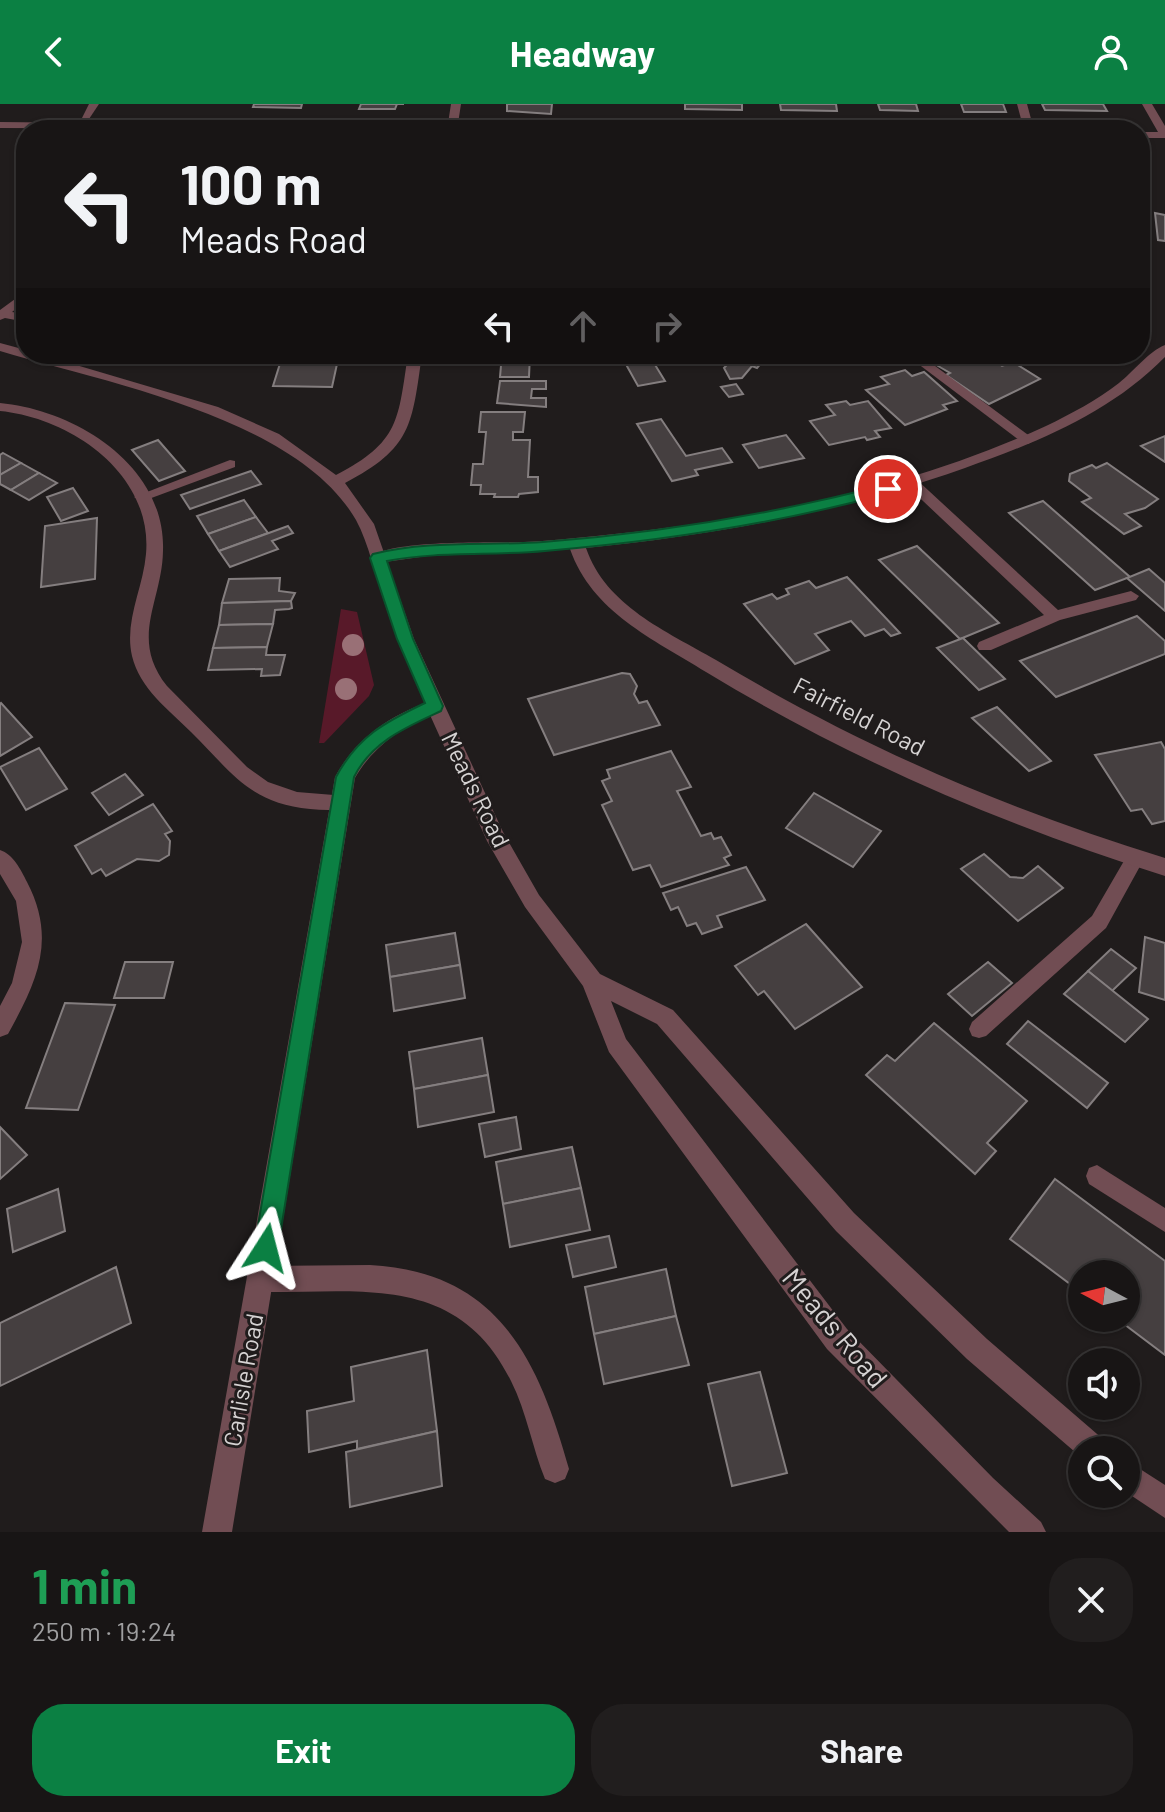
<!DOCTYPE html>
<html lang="en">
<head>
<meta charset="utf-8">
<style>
	:root { --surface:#181515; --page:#211e1e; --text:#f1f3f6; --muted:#9f9fa0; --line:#363434; --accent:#0b8043 }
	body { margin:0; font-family:Barlow,sans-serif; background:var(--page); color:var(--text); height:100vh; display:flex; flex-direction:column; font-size:30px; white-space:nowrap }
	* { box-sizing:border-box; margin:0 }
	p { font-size:26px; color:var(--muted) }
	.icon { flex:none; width:44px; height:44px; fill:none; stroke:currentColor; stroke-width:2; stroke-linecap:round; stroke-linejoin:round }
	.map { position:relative; height:1428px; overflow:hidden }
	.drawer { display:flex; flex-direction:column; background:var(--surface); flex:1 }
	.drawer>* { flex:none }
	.hud { position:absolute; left:16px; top:16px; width:1134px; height:244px; border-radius:32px; box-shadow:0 2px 6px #0004,0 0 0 2px var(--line); background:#181515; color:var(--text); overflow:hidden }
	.needle { width:52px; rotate:277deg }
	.fabs { position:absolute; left:1068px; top:1156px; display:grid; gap:16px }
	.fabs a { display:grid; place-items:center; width:72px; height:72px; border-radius:50%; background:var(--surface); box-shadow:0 2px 6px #0004,0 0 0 2px var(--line); font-size:40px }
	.pin { position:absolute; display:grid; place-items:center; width:68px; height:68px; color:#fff; margin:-34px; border:4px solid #fff; border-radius:50%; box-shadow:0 2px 8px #0007 }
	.me { position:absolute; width:88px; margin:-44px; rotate:9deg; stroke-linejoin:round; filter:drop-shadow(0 0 6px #0008) }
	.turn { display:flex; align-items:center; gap:28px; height:168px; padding:0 32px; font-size:36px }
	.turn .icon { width:104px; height:104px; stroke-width:2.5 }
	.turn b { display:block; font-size:56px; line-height:68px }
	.lanes { display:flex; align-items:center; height:76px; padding:0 32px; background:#0003; justify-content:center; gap:40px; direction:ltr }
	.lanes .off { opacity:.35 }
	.round { display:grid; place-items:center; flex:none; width:84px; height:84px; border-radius:32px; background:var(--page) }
	.head { display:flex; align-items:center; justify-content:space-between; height:136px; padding:0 32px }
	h1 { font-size:48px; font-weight:700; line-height:60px; color:#1e9e55 }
	.action { display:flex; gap:16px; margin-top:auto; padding:16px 32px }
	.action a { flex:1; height:92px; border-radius:32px; background:var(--accent); color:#fff; font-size:32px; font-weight:700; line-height:92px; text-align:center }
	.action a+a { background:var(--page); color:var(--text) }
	header { display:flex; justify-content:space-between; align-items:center; height:104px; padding:0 32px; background:var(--accent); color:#fff; font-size:36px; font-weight:700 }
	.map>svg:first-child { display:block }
</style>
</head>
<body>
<header><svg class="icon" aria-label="back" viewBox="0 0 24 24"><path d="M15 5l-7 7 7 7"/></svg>Headway<svg class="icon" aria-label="person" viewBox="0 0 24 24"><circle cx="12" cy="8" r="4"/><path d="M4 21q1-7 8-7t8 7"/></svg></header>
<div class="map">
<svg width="1165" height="1428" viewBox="0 0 1165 1428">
	<rect width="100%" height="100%" fill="#201c1c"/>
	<path fill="#581929" d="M341,505l16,3 17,73 -5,11 -45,47h-5z"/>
	<g fill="#453f40" stroke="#847e7f" stroke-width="2">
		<path d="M254,0h48l-1,4 -48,-1z"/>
		<path d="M361,0h43h-7l-2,5h-36z"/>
		<path d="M507,0h45l-1,10 -44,-3z"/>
		<path d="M685,0h57v6l-57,-1z"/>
		<path d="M780,0h56l1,7 -56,-1z"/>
		<path d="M878,0h38l2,7 -38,-1z"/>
		<path d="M961,0h42l3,8h-42z"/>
		<path d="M1042,0h61l4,7 -62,-1z"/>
		<path d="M1155,109l10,2v26l-7,-1z"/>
		<path d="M283,250h49l-3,10h8l-5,23 -59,-1z"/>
		<path d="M502,250h28l-1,23h-29z"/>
		<path d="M737,250h32l-12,14 -5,-2 -10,12 -12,1 -6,-11z"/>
		<path d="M966,250l22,7 4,-2 10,7 11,-4 27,17 -51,25 -43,-29 4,-2 -12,-7z"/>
		<path d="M649,251l16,26 -27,5 -15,-27z"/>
		<path d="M905,266l7,6 12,-4 33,29 -14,4 4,4 -42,16 -39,-35 23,-6 -8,-7z"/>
		<path d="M500,277h46v8h-14l-1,9h15v9l-49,-4z"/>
		<path d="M736,280l7,10 -14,3 -8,-10z"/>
		<path d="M846,297l4,4 18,-4 23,27 -16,3 5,6 -13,3 -2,-3 -36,8 -19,-24 25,-6 -9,-10z"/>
		<path d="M481,308h44l-2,20h-10v8h17l-2,37h10v15l-19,2 -1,3h-24l1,-3h-15l1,-9h-10l2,-21h10l3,-32h-7z"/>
		<path d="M661,315l25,37 36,-8 10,14 -37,8 3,5 -26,6 -35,-57z"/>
		<path d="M786,331l18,23 -45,10 -16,-23z"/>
		<path d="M1165,332v26l-24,-16z"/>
		<path d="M158,336l27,31 -26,10 -27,-31z"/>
		<path d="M3,349l18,10 -21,12v-20z"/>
		<path d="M21,359l18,10 -28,17 -11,-6v-9z"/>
		<path d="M1107,359l51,36 -13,9 -20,6 16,12 -17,8 -42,-32 9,-4 -22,-17 1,-7 22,-9 4,3z"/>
		<path d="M251,367l10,13 -71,25 -9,-14z"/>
		<path d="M39,369l18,10 -28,17 -18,-10z"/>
		<path d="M73,384l15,23 -27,10 -14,-24z"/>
		<path d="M244,396l12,17 -48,17 -11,-18z"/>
		<path d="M1043,397l87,76 -35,13 -86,-77z"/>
		<path d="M256,413l12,16 -49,18 -11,-17z"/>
		<path d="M97,414l-2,61 -54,8 4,-61z"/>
		<path d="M288,422l5,7 -21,8 6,8 -48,18 -11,-16z"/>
		<path d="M917,442l82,77 -39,16 -81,-79z"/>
		<path d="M1149,465l16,14v28l-38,-33z"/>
		<path d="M847,473l53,56 -9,3 -7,-7 -19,7 -14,-15 -36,13 14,16 -34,14 -51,-60 28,-10 5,5 12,-5 -3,-5 23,-8 7,7z"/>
		<path d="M280,474l-1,13 16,2 -4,8 -69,2 7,-24z"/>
		<path d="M291,497l1,7 -3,1 -14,1 -2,14 -54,1 3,-22z"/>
		<path d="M1137,512l28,25v13l-109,43 -36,-36z"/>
		<path d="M273,520l-6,23 -54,1 6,-23z"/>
		<path d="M963,534l42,41 -26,11 -42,-42z"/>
		<path d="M267,543l-1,8h19l-5,20 -19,1 1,-7 -54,1 5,-22z"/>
		<path d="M622,569l8,1 7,12 -3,8 5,9 8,-2 13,24 -106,30 -26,-56z"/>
		<path d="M1,599l31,34 -32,19v-52z"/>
		<path d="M997,603l54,54 -22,10 -57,-53z"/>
		<path d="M1161,638l4,7v72l-13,3 -10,-15 -11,2 -36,-56z"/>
		<path d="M39,644l28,41 -41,21 -26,-43z"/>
		<path d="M671,647l20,36 -14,4 24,45 10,-3 3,6 7,-2 10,18 -7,3 5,7 -68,22 -11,-22 -17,5 -31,-65 10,-4 -10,-20 8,-3 -3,-8z"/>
		<path d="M125,670l18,21 -34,20 -17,-22z"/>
		<path d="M814,689l67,38 -28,36 -67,-39z"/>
		<path d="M153,700l19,27 -7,3 5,7 -1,14 -10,6 -22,-2 -31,17 -5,-7 -9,5 -17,-28z"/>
		<path d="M984,750l26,23 13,1 15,-12 25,22 -45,33 -57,-52z"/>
		<path d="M746,763l19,33 -48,16 5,11 -20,7 -6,-11 -9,3 -9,-19 -7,3 -8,-17z"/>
		<path d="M806,820l56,63 -67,42 -31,-38 -6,4 -23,-29z"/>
		<path d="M455,829l5,32 -70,12 -4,-32z"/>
		<path d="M1145,833l20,6v57l-26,-8z"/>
		<path d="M1111,845l25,19 -24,23 -24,-20z"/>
		<path d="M125,858h48l-9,36h-50z"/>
		<path d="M988,858l24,21 -40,33 -24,-22z"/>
		<path d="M460,861l5,33 -71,13 -4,-34z"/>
		<path d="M1088,867l60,48 -23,23 -61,-48z"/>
		<path d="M65,899l50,2 -37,105 -52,-2z"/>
		<path d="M1028,917l80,62 -21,25 -80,-64z"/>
		<path d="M934,919l93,78 -40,42 9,8 -21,23 -109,-99 21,-20 8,6z"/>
		<path d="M482,934l6,37 -74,14 -5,-37z"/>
		<path d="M488,971l6,37 -76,15 -4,-38z"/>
		<path d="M516,1013l5,32 -36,8 -6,-33z"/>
		<path d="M0,1023l27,28 -27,24z"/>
		<path d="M572,1043l9,41 -78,16 -7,-42z"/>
		<path d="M1055,1075l110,82v94l-49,-37h10v-44h-44v19l-72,-54z"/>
		<path d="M581,1084l9,42 -80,17 -7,-43z"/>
		<path d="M58,1085l7,42 -52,21 -6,-43z"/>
		<path d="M609,1132l7,31 -43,10 -7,-32z"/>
		<path d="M116,1163l15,56 -131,63v-63z"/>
		<path d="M666,1165l10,47 -82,18 -9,-47z"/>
		<path d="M676,1212l13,49 -85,19 -10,-50z"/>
		<path d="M427,1246l10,81 -80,18v-8l-48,11 -2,-41 47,-10 -3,-34z"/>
		<path d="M760,1268l27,101 -55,13 -24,-102z"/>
		<path d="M437,1327l5,55 -92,21 -4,-55z"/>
	</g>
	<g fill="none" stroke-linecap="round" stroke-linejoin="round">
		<g fill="#714d53" fill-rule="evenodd">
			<path d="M89,0h10l-16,24h-6z"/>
			<path d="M1017,0h10l7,26h-10z"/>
			<path d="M26,187v10l-14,11 14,2v8l-21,-4 -5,2v-10z"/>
			<path d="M160,250h99l-32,10 -63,-3 -4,-1z"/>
			<path d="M905,250h14l116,86 -7,4 -5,-1z"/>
			<path d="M230,356l5,1v6l-89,33 -5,1 -7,-4z"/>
			<path d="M911,374l5,1 142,131 73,-19 8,5 -3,4 -76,20 -69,30h-12l-2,-4 2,-4 65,-27 -138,-130 -2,-3z"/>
			<path d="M1135,747l7,3 2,5 -38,69 -120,108 -7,2 -7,-2 -3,-7 3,-7 120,-106 36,-62z"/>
			<path d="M1097,1061l68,43v24l-76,-48 -3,-8 3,-8z"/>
		</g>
		<g fill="#714d53" fill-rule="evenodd">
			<path d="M1142,0h10l13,22v12h-25v-6h18z"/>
			<path d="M0,18l456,5 5,3 -461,-2z"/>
			<path d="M1165,241v12c-55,56 -127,85 -200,111 -124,44 -249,67 -379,80 20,58 80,83 130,112 142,85 291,150 449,198v18c-162,-51 -314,-116 -459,-204 -53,-33 -114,-60 -136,-123l-129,5 -63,9 -8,-5c17,-19 125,-15 154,-16 24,-1 48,-4 72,-6 154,-15 308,-45 450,-110 25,-12 51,-26 73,-43 14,-11 30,-32 46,-38z"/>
			<path d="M0,299c75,7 166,62 163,148 -1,51 -34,87 4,135l80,81 21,15 29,10 49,4 3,6 -3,6c-11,3 -24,2 -36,1 -62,-6 -79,-38 -119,-77 -23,-23 -51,-43 -59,-76 -8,-35 11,-67 14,-102 7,-80 -75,-136 -146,-143z"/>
			<path d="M0,746c13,4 21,20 27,32 30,58 10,99 -19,152l-8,3v-31l12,-23 10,-41 -6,-41 -16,-27z"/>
			<path d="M370,1161c128,7 168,93 199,204l-4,10 -10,4 -10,-4c-13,-32 -18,-66 -34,-98 -53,-108 -150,-88 -250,-89l-9,-4 -4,-9 4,-9 9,-4z"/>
		</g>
		<g fill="#714d53" fill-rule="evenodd">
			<path d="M451,0h10l-4,26h-10z"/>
			<path d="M0,239l26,7v4h13l179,53 61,27 57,41c64,-33 62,-55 72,-121h14c-10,71 -10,94 -77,129l29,41 40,115 89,193 36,63 61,79 73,36 181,203 133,126 117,101 4,10h-26v8l-115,-99 -131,-128 -179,-207 -46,-23 15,38 221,290 146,149 48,44 5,10h-37l-182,-183 -218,-297 -26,-66 -58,-79 -38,-66 -57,-126c-31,14 -58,33 -75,63l-123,754h-30l133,-755c20,-37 51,-59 90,-74 -15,-34 -30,-67 -41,-102 -9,-26 -15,-57 -28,-81 -59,-102 -249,-137 -356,-169z"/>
			<path d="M1126,1356l39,25v33l-39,-26z"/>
		</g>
	</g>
	<g fill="#997076">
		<circle cx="353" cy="541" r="11"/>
		<circle cx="346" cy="585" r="11"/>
	</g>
	<path fill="#0b8043" stroke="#07532c" stroke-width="2" d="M888,380l5,1v7c-115,32 -230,49 -348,59 -53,5 -106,0 -158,10l26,78 30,67 -2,5c-34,16 -69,30 -87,66l-76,471 -4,8 -8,4 -8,-4 -4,-8 82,-471c22,-41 49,-55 89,-74l-28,-64 -27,-81 3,-4c56,-14 113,-8 170,-12 117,-9 231,-28 345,-58z"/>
	<g text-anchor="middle" stroke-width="6" stroke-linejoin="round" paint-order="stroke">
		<g font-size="24" fill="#d6d3d3" stroke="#201c1c">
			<text transform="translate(859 613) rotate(27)" y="8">Fairfield Road</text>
			<text transform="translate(475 686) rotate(64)" y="8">Meads Road</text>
			<text transform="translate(244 1276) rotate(-80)" y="8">Carlisle Road</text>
		</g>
		<g font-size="28" fill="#d6d3d3" stroke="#201c1c">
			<text transform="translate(835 1224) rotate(50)" y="10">Meads Road</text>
		</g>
	</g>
</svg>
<div class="fabs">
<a><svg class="needle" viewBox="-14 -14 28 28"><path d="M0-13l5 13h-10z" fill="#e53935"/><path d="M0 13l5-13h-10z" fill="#9f9fa0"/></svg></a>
<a><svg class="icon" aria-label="sound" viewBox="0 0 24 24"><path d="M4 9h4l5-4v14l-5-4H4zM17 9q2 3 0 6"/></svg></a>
<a><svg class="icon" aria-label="search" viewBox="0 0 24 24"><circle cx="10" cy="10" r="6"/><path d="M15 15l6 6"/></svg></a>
</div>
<div class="pin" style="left:888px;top:385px;background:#d93025"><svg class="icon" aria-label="arrive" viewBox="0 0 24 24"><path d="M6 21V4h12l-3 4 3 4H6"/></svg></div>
<svg class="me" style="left:266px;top:1144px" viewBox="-20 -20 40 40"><path d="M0-17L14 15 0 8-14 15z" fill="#0b8043" stroke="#fff" stroke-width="4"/></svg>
<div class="hud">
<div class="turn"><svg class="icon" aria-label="left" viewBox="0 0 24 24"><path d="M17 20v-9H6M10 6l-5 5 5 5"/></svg><div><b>100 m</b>Meads Road</div></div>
<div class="lanes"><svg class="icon" aria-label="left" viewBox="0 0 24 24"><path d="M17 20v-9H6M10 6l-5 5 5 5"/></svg><svg class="icon off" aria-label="ahead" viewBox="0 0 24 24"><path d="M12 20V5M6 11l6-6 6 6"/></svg><svg class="icon off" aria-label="right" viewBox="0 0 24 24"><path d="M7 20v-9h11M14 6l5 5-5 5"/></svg></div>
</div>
</div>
<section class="drawer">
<div class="head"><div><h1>1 min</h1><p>250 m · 19:24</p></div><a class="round"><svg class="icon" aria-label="close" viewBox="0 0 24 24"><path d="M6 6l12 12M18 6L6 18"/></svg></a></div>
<div class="action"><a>Exit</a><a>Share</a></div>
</section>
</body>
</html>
